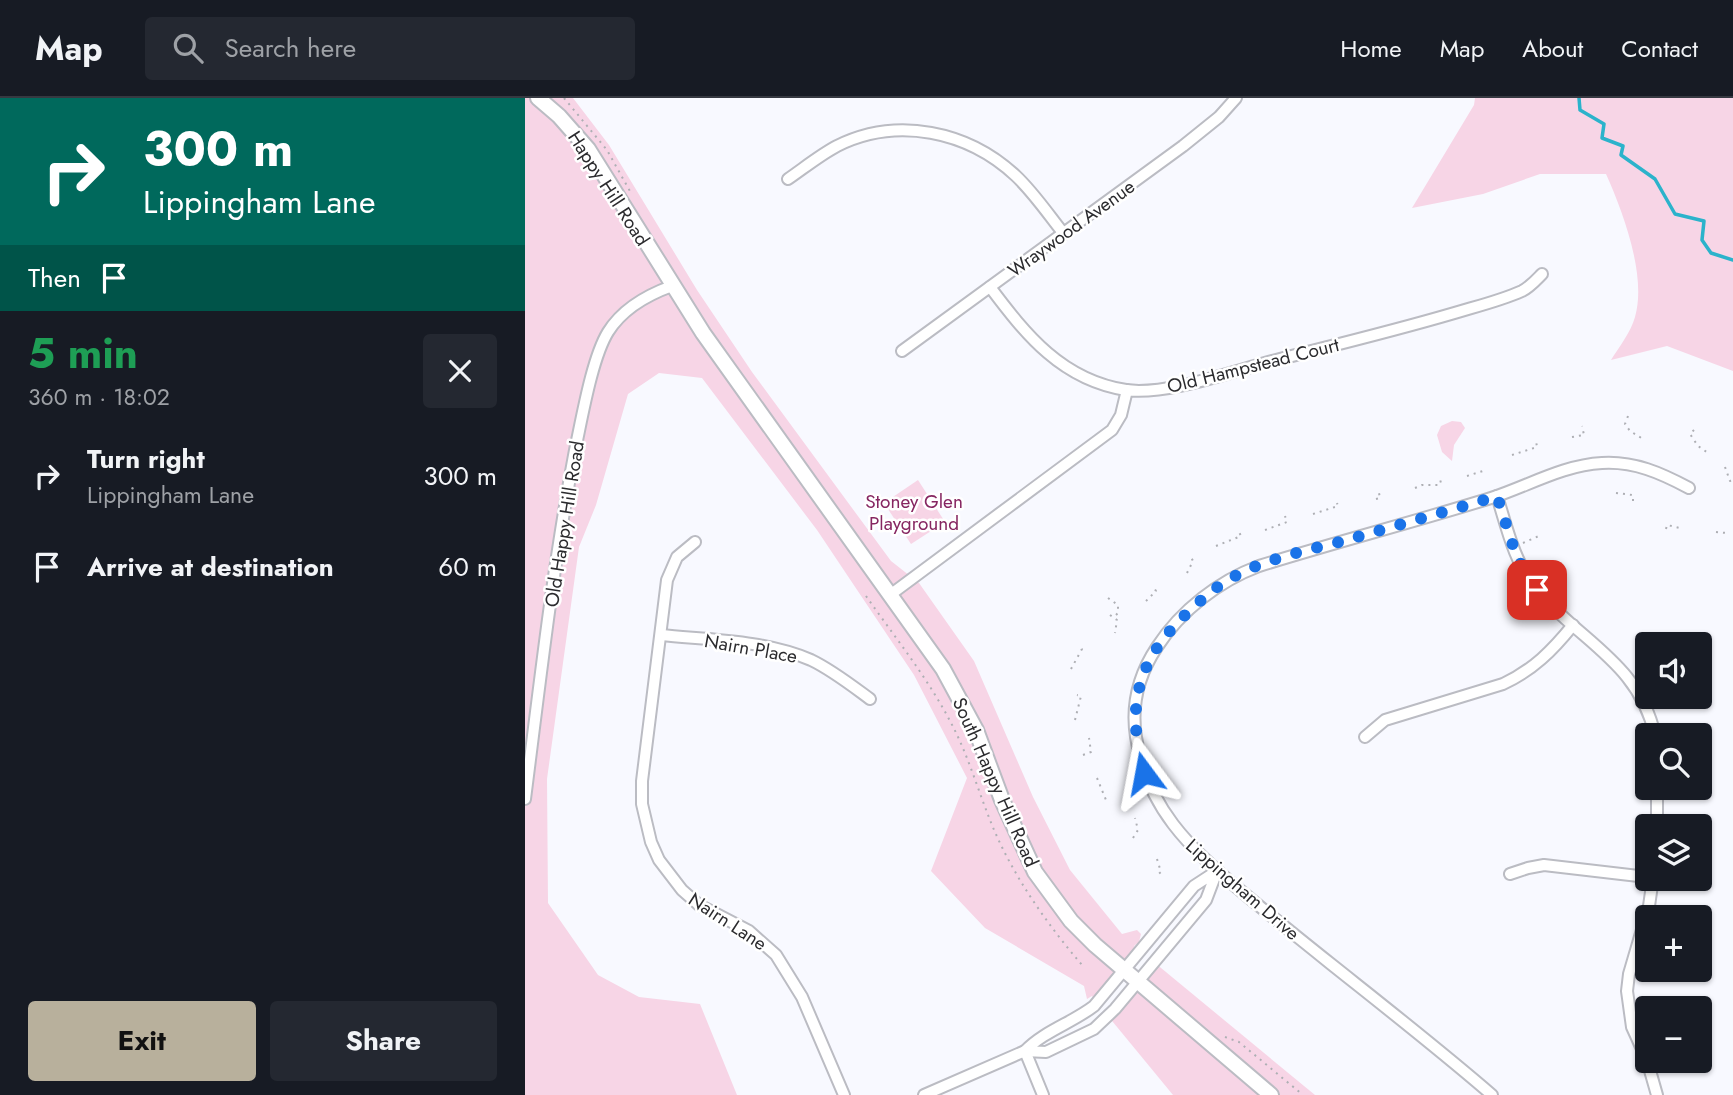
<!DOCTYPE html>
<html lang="en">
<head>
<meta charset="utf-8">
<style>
	:root { --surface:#171b24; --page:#242831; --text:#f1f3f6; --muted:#9ea1a6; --line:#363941; --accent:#b8b09c }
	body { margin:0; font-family:Jost,sans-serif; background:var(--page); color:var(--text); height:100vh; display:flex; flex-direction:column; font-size:26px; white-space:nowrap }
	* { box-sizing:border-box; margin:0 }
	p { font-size:23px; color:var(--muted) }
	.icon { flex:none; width:38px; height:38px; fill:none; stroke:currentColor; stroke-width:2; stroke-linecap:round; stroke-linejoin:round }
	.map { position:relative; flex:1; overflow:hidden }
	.drawer { display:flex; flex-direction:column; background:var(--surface); width:525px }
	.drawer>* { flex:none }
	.hud { background:#00695c; color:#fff; overflow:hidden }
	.fabs { position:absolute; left:1110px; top:534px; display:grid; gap:14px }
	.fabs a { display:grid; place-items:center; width:77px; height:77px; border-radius:7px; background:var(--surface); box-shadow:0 2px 5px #0004; font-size:35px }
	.pin { position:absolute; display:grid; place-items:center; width:60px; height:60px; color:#fff; margin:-30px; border-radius:14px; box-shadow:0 4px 10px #0006 }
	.me { position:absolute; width:77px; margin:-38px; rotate:347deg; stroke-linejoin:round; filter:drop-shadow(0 0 5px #0008) }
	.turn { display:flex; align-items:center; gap:24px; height:147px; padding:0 28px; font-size:32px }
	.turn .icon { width:91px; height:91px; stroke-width:2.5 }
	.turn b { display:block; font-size:49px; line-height:60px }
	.then { display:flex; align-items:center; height:66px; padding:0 28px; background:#0003; gap:14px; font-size:26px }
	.round { display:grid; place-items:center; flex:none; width:74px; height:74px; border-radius:7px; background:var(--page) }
	.headline { display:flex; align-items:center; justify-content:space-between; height:119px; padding:0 28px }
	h1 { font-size:42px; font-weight:700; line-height:52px; color:#1e9e55 }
	.button { display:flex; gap:14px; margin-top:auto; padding:14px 28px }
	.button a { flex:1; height:80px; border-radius:7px; background:var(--accent); color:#111; font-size:28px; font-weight:700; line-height:80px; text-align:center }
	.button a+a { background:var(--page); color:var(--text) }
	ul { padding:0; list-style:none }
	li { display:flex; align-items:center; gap:21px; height:91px; padding:0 28px }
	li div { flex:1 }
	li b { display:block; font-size:26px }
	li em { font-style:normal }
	header { display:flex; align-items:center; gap:42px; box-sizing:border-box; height:98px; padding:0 35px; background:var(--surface); border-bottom:2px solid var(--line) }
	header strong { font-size:33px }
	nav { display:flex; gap:38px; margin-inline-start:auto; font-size:24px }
	.search { width:490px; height:63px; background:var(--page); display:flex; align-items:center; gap:18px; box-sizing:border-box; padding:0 24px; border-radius:7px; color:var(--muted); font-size:26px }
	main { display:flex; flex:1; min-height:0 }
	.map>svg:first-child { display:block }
</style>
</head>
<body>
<header>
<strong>Map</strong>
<div class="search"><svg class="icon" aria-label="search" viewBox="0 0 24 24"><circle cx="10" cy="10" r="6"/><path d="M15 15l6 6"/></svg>Search here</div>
<nav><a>Home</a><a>Map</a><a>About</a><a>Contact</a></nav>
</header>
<main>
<section class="drawer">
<div class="hud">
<div class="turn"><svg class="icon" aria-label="right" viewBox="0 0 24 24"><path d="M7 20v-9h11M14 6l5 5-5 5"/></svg><div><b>300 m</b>Lippingham Lane</div></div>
<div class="then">Then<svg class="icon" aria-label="arrive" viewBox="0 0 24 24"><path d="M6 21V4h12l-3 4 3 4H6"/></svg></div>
</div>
<div class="headline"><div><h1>5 min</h1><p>360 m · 18:02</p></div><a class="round"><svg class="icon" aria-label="close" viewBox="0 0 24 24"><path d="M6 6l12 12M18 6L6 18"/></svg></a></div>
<ul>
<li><svg class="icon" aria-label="right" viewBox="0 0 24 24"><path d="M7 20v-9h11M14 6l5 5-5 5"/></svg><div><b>Turn right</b><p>Lippingham Lane</p></div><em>300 m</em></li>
<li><svg class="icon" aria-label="arrive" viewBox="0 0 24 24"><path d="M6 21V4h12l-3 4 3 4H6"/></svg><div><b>Arrive at destination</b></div><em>60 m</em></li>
</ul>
<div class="button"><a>Exit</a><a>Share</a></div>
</section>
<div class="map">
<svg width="1208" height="997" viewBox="0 0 1208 997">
	<rect width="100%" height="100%" fill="#f8f9ff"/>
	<g fill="#f7d5e6">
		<path d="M0,0h48l36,47 88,145 55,82 139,189 28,22 55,78 59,136 37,73 52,64 15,-4 4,4 -2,8 -5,4 5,6 -42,50 -5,-6 -5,3 -3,-13 -99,-58 -54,-57 36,-93 -53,-103 -97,-145 -115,-152 -43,-5 -31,21 -32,111 -17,42 -32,232 1,124 50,72 41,22 61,7 37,91h-212z"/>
		<path d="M950,0h258v273l-66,-25 -56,14c8,-13 20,-28 24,-43 12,-41 -12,-105 -29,-143h-66l-57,20 -71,14 62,-103z"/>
		<path d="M927,323l9,1 4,6 -11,17 -2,16 -10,-9 -5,-17 4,-9z"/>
		<path d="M393,382l27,42 -34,22 -27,-41z"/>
		<path d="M630,865l160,132h-142l-65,-79z"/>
	</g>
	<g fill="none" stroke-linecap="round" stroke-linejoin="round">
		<path stroke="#2bb3cb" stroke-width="3.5" d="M1054,0l1,12 24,14 -2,14 21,8 -2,9 34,24 20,35 29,7 -2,19 9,13 22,7"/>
		<defs>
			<g id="minor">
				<path d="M263,81c16,-11 32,-24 49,-33 60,-30 131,-15 179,30 18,17 32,38 48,58"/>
				<path d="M465,189c36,48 72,93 136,103 40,6 110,-20 150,-30 59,-15 117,-29 175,-46 23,-7 49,-13 71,-23 8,-4 14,-11 20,-17"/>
				<path d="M377,253l281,-205 36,-29 17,-19"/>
				<path d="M972,398c10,32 17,66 39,92 43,54 102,73 119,147"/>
				<path d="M170,444l-18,15 -10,23 -25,201v23l9,38 8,18 23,30 17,15 50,26 27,24 26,42 42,98"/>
				<path d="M365,497l222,-165 9,-15 6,-25"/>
				<path d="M136,537c49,5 104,5 150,25 21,10 40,25 59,39"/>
				<path d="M840,639l20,-17 118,-36c30,-14 49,-33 70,-59"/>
				<path d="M0,701c15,-117 28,-234 50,-349 7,-32 17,-92 33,-118 15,-24 39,-37 64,-46"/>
				<path d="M1132,728v-38"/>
				<path d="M692,773l-11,29 -91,109 -21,20 -48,23 -21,-1c19,-20 47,-28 69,-45l100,-120z"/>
				<path d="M985,776l18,-6 16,-3 103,12"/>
				<path d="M1122,962l-15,-33 -5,-36 2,-17 20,-68 4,-28"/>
				<path d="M1122,962l10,35"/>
				<path d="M399,997l101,-44 18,44"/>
				<path d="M967,997c-52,-45 -107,-88 -161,-131 -30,-24 -60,-48 -90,-73 -52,-44 -94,-83 -105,-154 -5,-32 3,-63 21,-90 24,-37 62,-66 102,-81 77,-24 155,-44 232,-68 37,-12 72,-33 111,-35 32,-2 59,10 87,25"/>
			</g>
			<path id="tertiary" d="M13,0l21,18 29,33 115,184 240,336 33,61 26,70 33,72 36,49 24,24 176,150"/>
		</defs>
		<use href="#minor" stroke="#bbbcc3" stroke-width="14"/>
		<use href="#tertiary" stroke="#bbbcc3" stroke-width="18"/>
		<g stroke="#aeafb4" stroke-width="2" stroke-dasharray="2 5" stroke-linecap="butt">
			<path d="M39,0l43,52 24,43"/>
			<path d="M1103,318l-3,8 5,7 13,8"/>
			<path d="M1169,332l-4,4 8,12 10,7"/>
			<path d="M1047,339l12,-2 -2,-9"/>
			<path d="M987,357l25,-8 -1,-6"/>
			<path d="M1200,369l5,14 3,-1"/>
			<path d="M942,378l16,-5v-4"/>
			<path d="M890,390l7,-3h17l2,-2 -2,-7"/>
			<path d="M1091,395l17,2v6"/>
			<path d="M851,401l4,-1 -1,-5 2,-3"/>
			<path d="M788,416l25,-8 -1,-3"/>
			<path d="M1141,431l1,-4 13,3"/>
			<path d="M740,432l22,-8 -2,-6"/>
			<path d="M1191,434l11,1"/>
			<path d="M998,445l18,-8"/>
			<path d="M691,448l25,-10 -3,-6"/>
			<path d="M662,475l6,-12 -2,-4"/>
			<path d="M341,498c28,40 61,81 84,125 18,33 28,70 42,104 21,51 55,99 90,140"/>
			<path d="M583,500l10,7v8l-3,3"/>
			<path d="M621,503l10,-10 -3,-5"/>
			<path d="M585,517l7,5 -2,13"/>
			<path d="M546,571l11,-20 -2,-2"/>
			<path d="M550,622l6,-24 -4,-1"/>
			<path d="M558,657l8,-3 -2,-14"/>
			<path d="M572,680l9,22 -2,1"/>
			<path d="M608,740l5,-8 -3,-12"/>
			<path d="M632,761l4,13 -4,3"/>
			<path d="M700,939l14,5 64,53"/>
		</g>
		<use href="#minor" stroke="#fff" stroke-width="10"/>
		<use href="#tertiary" stroke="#fff" stroke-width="14"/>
	</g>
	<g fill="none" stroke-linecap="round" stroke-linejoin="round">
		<path stroke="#1a73e8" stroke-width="12" stroke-dasharray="0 21.6" d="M619,675c-18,-66 -8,-111 42,-159 16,-15 31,-29 51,-39 32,-17 71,-25 106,-34 51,-15 103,-29 154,-45l20,62 20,32"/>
	</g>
	<g text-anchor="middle" stroke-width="5" stroke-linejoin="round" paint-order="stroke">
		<g font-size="19" fill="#2b2b2e" stroke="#fff">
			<text transform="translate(84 90) rotate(57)" y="7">Happy Hill Road</text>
			<text transform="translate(546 130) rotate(-36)" y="7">Wraywood Avenue</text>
			<text transform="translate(728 267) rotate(-14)" y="7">Old Hampstead Court</text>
			<text transform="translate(39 426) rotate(-81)" y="7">Old Happy Hill Road</text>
			<text transform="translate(226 550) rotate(10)" y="7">Nairn Place</text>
			<text transform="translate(471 684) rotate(66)" y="7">South Happy Hill Road</text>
			<text transform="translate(718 791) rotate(41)" y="7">Lippingham Drive</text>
			<text transform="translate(203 823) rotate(33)" y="7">Nairn Lane</text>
		</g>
		<g font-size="19" fill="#862661" stroke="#fff">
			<text x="389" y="410">Stoney Glen<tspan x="389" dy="22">Playground</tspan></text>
		</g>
	</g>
</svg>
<div class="fabs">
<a><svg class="icon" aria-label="sound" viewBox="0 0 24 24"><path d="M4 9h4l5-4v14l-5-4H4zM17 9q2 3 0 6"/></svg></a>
<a><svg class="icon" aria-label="search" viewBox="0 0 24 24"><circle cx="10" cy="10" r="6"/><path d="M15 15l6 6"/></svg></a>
<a><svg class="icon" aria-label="layers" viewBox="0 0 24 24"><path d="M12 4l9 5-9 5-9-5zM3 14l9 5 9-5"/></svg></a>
<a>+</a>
<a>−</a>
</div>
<div class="pin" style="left:1012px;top:492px;background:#d93025"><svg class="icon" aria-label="arrive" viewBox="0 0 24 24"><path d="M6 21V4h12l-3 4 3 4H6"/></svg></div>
<svg class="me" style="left:619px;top:675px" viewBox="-20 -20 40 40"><path d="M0-17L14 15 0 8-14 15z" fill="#1a73e8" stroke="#fff" stroke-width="4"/></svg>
</div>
</main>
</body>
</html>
